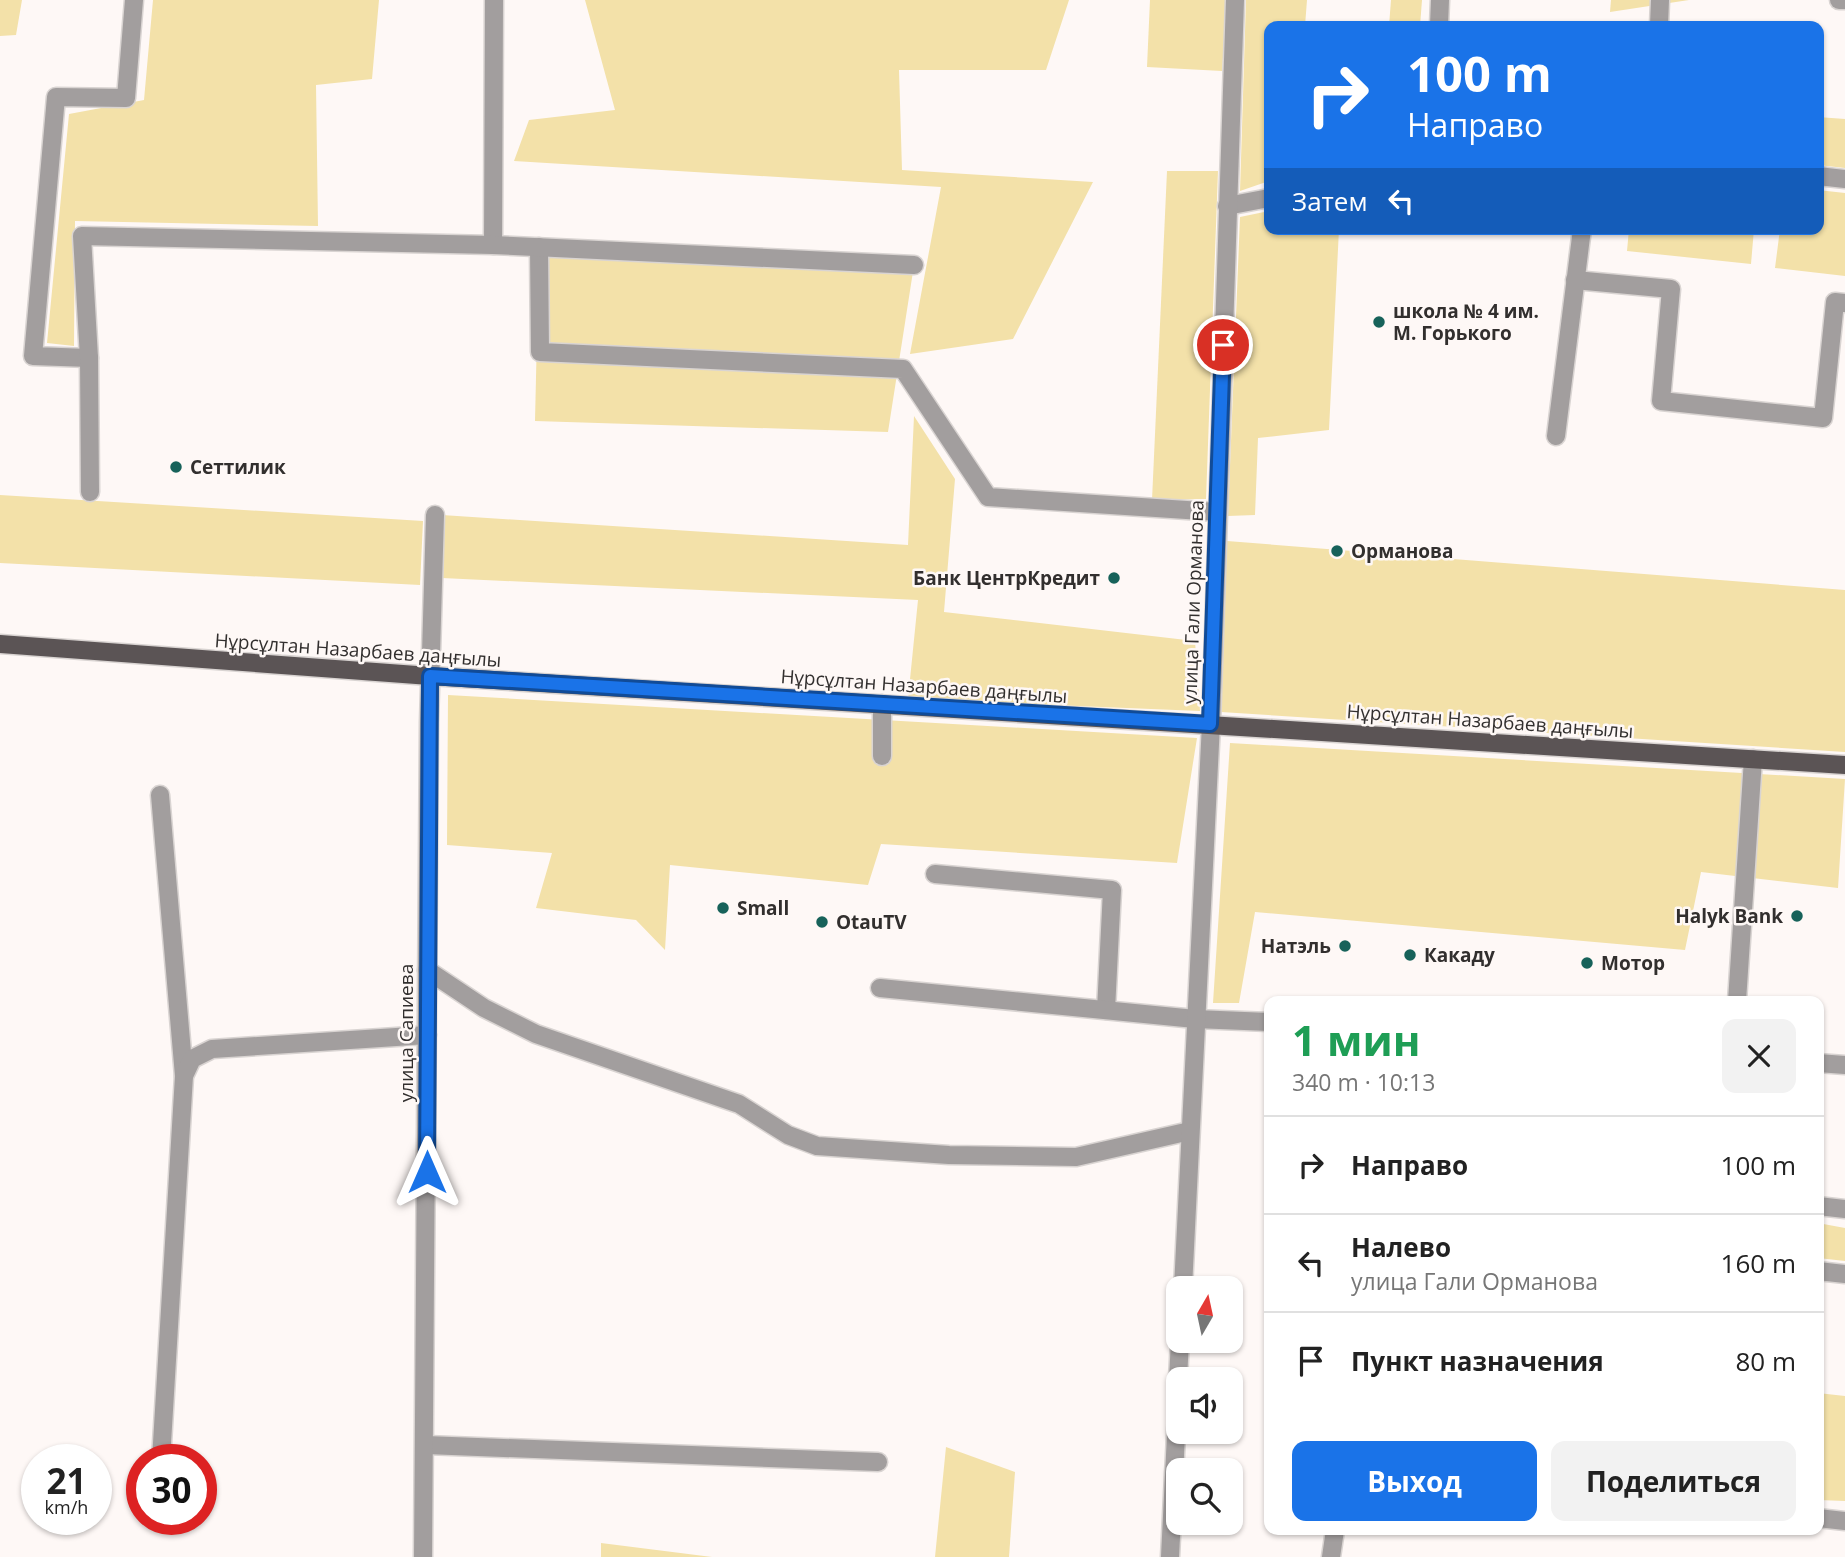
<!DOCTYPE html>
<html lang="ru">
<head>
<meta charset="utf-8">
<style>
	:root { --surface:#fff; --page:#f2f2f2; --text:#222; --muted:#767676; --line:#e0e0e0; --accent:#1a73e8 }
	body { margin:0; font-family:"Open Sans",sans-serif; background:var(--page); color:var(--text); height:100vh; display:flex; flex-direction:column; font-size:26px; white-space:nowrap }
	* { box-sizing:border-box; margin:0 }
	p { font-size:23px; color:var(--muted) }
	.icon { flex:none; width:38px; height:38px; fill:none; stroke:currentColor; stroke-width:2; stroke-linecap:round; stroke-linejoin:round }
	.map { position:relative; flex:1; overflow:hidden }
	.drawer { position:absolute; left:1264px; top:996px; width:560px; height:539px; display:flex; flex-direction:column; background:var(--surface); border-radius:14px; box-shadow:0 2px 5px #0004 }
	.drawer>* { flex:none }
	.top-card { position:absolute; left:1264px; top:21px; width:560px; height:214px; border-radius:14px; box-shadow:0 2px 5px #0004; background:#1a73e8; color:#fff; overflow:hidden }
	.needle { width:46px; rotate:9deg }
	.buttons { position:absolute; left:1166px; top:1276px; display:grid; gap:14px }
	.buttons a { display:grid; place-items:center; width:77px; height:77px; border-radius:14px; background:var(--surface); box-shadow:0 2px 5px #0004; font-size:35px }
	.speed { position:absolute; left:21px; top:1444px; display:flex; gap:14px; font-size:35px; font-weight:700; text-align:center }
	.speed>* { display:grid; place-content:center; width:91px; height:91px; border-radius:50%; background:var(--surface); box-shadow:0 2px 5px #0004; line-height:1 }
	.speed small { font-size:18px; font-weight:400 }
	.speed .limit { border:10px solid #d22; background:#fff; color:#111 }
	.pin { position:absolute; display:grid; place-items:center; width:60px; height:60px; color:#fff; margin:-30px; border:4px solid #fff; border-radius:50%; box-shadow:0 2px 7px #0007 }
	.me { position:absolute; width:77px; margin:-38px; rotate:0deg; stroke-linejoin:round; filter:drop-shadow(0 0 5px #0008) }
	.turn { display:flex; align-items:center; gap:24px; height:147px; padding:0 28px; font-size:32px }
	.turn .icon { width:91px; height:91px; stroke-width:2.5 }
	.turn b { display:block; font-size:49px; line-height:60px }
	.then { display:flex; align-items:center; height:66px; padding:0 28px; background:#0003; gap:14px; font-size:26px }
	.round { display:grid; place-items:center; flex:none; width:74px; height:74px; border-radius:14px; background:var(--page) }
	.headline { display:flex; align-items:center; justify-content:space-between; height:119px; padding:0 28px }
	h1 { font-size:42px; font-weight:700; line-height:52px; color:#1e9e55 }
	.action { display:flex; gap:14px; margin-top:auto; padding:14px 28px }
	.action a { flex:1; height:80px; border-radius:14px; background:var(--accent); color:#fff; font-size:28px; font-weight:700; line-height:80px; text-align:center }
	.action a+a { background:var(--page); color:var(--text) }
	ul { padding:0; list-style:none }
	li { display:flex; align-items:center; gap:21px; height:98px; padding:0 28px; border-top:2px solid var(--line) }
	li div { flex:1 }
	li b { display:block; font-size:26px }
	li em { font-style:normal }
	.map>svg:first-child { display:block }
</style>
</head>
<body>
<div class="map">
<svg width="1845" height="1557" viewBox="0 0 1845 1557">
	<rect width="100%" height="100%" fill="#fef8f6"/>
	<g fill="#f3e1a9">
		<path d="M0,0h22l-6,35 -16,1z"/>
		<path d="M153,0h226l-7,79 -56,6 2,141 -243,-5 -1,125 -27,-3 22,-229 75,-14z"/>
		<path d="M585,0h484l-23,70h-147l3,100 191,12 -80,157 -103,15 31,-167 -427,-26 15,-41 86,-10z"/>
		<path d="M1150,0h77l-5,71 -75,-4z"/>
		<path d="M1246,0h61l-2,26h-36v155l-29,10z"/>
		<path d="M1391,0h31l-2,26h-31z"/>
		<path d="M1611,0h78l-79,12z"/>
		<path d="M1818,117l27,2v49l-27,-3z"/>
		<path d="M1167,171h51l-12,328 -54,1z"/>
		<path d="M1818,190l27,3v83l-70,-8 5,-39h38z"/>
		<path d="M1269,211v18h70l-10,201 -71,8 -3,77 -27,1 12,-299z"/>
		<path d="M1629,229h125l-3,35 -124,-13z"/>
		<path d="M539,247l375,18 -26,167 -353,-11z"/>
		<path d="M914,416l41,63 -11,133 251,29 5,70 -292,-12 10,-99 -476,-22v-63l466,30z"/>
		<path d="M0,495l423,26 -3,64 -420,-22z"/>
		<path d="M1227,541l618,49v162l-624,-40z"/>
		<path d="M448,695l749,43 -20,125 -296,-19 -13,41 -198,-20 -5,85 -29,-30 -100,-12 16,-55 -105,-8z"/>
		<path d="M1230,743l615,36 -7,109 -137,-16 -16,78 -430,-38 -16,91h-26z"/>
		<path d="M1818,1223l27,5v33l-27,-3z"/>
		<path d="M1818,1393l27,3v105l-27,-1z"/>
		<path d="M946,1447l69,25 -6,85h-74z"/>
		<path d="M601,1543l111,14h-111z"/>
	</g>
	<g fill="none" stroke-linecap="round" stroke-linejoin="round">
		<defs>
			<g id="minor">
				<path d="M1839,0h6"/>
				<path d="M1439,26l1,-26"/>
				<path d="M1659,26l1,-26"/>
				<path d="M1818,176l27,3"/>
				<path d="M1227,206l42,-8"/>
				<path d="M493,245l1,-245"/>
				<path d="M539,247l1,105 363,17 85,128 229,15"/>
				<path d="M1575,280l96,9 -10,112 162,17 12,-116 10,1"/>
				<path d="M89,358l-56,-2 23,-259 70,1 8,-98"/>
				<path d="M1556,436l26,-207"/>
				<path d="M90,492l-1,-134 -7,-122 411,9 421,20"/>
				<path d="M882,704v52"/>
				<path d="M160,795l24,281"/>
				<path d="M935,874l177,16 -6,120"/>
				<path d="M427,970l57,38 52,26 203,70 49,31 29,11 132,9 127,2 114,-26"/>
				<path d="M880,988l315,31 74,3"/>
				<path d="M1737,1001l16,-242"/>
				<path d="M1818,1063l27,2"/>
				<path d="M1818,1206l27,3"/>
				<path d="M1818,1271l27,3"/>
				<path d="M1183,1288l28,-564 24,-724"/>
				<path d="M1178,1379l2,-39"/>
				<path d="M426,1445l452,17"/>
				<path d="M161,1460l23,-384 8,-17 20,-10 215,-14"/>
				<path d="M1818,1518l27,3"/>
				<path d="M423,1557l6,-834 6,-208"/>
				<path d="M1170,1557l8,-163"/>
				<path d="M1331,1557l4,-27"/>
			</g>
			<path id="major" d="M0,644l430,32 1415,89"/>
		</defs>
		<use href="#minor" stroke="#d9d4d2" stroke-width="21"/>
		<use href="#major" stroke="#d9d4d2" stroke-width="21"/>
		<use href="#minor" stroke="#a29e9e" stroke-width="18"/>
		<use href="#major" stroke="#5b5455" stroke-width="18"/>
	</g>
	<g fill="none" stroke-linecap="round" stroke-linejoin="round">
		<defs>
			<path id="route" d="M427,1172l3,-496 780,48 13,-379"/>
		</defs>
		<use href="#route" stroke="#114b97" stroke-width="18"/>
		<use href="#route" stroke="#1a73e8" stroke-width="12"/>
	</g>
	<g fill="#17625a" stroke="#fef8f6" stroke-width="2.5">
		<circle cx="1379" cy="322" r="7"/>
		<circle cx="176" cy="467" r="7"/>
		<circle cx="1337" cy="551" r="7"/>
		<circle cx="1114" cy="578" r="7"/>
		<circle cx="723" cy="908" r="7"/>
		<circle cx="1797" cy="916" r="7"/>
		<circle cx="822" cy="922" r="7"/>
		<circle cx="1345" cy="946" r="7"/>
		<circle cx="1410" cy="955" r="7"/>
		<circle cx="1587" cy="963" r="7"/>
	</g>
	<g text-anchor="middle" stroke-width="5" stroke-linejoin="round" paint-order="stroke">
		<g font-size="19" font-weight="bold" fill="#322f2e" stroke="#fef8f6" text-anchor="start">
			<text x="1393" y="318">школа № 4 им.<tspan x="1393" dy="22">М. Горького</tspan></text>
			<text x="190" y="474">Сеттилик</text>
			<text x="1351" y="558">Орманова</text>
			<text x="1100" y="585" text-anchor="end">Банк ЦентрКредит</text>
			<text x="737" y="915">Small</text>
			<text x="1783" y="923" text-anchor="end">Halyk Bank</text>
			<text x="836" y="929">OtauTV</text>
			<text x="1331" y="953" text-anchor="end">Натэль</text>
			<text x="1424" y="962">Какаду</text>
			<text x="1601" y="970">Мотор</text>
		</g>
		<g font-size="19" fill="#322f2e" stroke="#fef8f6">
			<text transform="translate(1193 602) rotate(-88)" y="7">улица Гали Орманова</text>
			<text transform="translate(358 650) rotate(4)" y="7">Нұрсұлтан Назарбаев даңғылы</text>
			<text transform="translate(924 686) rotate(4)" y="7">Нұрсұлтан Назарбаев даңғылы</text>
			<text transform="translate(1490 721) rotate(4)" y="7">Нұрсұлтан Назарбаев даңғылы</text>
			<text transform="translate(406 1033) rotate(-90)" y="7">улица Сапиева</text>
		</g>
	</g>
</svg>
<div class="buttons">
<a><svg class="needle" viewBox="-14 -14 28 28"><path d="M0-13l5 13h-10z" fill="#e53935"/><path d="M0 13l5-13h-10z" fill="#767676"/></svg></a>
<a><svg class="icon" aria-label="sound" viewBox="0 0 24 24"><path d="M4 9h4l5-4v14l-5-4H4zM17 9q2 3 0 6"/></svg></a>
<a><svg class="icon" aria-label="search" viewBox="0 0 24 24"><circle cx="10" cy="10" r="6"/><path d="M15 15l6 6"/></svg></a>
</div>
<div class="speed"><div>21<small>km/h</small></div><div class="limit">30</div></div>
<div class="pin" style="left:1223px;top:345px;background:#d93025"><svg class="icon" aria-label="arrive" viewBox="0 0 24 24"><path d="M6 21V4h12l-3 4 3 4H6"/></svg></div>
<svg class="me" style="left:427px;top:1172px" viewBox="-20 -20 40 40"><path d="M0-17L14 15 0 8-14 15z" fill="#1a73e8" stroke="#fff" stroke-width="4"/></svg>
<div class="top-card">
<div class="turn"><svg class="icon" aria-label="right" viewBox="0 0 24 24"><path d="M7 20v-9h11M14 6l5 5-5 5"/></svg><div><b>100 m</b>Направо</div></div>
<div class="then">Затем<svg class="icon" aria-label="left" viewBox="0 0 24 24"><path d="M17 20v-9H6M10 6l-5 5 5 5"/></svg></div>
</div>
<section class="drawer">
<div class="headline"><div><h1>1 мин</h1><p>340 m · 10:13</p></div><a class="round"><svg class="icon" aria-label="close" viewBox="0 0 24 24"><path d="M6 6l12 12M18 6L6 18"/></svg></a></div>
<ul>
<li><svg class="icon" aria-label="right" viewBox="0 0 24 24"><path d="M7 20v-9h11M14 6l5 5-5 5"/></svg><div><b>Направо</b></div><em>100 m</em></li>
<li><svg class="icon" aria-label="left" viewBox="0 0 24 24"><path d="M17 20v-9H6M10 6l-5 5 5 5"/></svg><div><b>Налево</b><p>улица Гали Орманова</p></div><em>160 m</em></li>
<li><svg class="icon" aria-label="arrive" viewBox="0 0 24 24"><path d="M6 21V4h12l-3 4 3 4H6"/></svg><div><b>Пункт назначения</b></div><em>80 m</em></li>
</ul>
<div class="action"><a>Выход</a><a>Поделиться</a></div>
</section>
</div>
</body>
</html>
